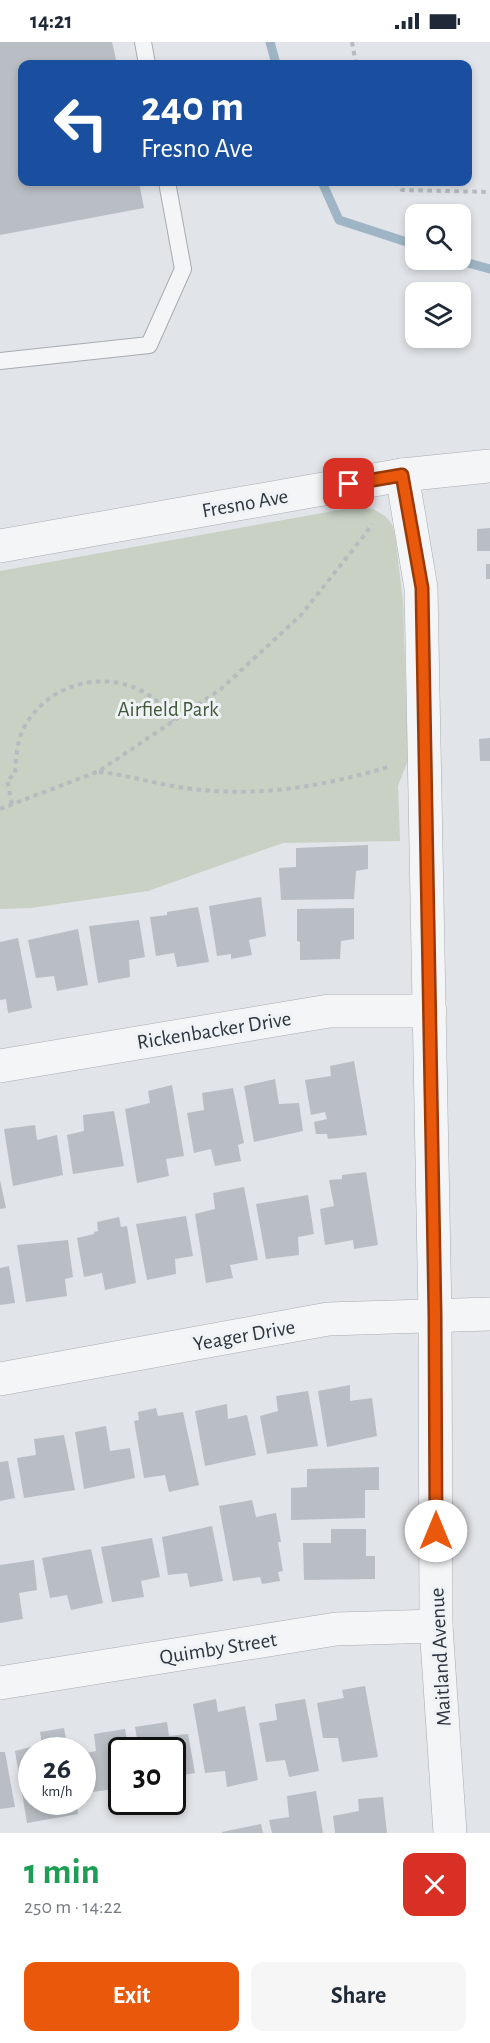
<!DOCTYPE html>
<html lang="en">
<head>
<meta charset="utf-8">
<style>
	:root { --surface:#fff; --page:#f6f6f7; --text:#1f2937; --muted:#747a83; --accent:#ea580c }
	body { margin:0; font-family:"Alegreya Sans",sans-serif; background:var(--page); color:var(--text); height:100vh; display:flex; flex-direction:column; font-size:22px; white-space:nowrap }
	* { box-sizing:border-box; margin:0 }
	p { font-size:20px; color:var(--muted) }
	.icon { flex:none; width:33px; height:33px; fill:none; stroke:currentColor; stroke-width:2; stroke-linecap:round; stroke-linejoin:round }
	.map { position:relative; height:1791px; overflow:hidden }
	.details { display:flex; flex-direction:column; background:var(--surface); flex:1 }
	.details>* { flex:none }
	.guide { position:absolute; left:18px; top:18px; width:454px; height:126px; border-radius:12px; box-shadow:0 3px 9px #0003; background:#1a4fa0; color:#fff; overflow:hidden }
	.fabs { position:absolute; left:405px; top:162px; display:grid; gap:12px }
	.fabs a { display:grid; place-items:center; width:66px; height:66px; border-radius:12px; background:var(--surface); box-shadow:0 3px 9px #0003; font-size:30px }
	.speed { position:absolute; left:18px; top:1695px; display:flex; gap:12px; font-size:30px; font-weight:700; text-align:center }
	.speed>* { display:grid; place-content:center; width:78px; height:78px; border-radius:50%; background:var(--surface); box-shadow:0 3px 9px #0003; line-height:1 }
	.speed small { font-size:15px; font-weight:400 }
	.speed .limit { border:3px solid #111; border-radius:9px; background:#fff; color:#111 }
	.pin { position:absolute; display:grid; place-items:center; width:51px; height:51px; color:#fff; margin:-26px; border-radius:12px; box-shadow:0 3px 9px #0006 }
	.me { position:absolute; width:66px; margin:-33px; rotate:0deg; stroke-linejoin:round; filter:drop-shadow(0 0 4px #0008) }
	.turn { display:flex; align-items:center; gap:21px; height:126px; padding:0 24px; font-size:27px }
	.turn .icon { width:78px; height:78px; stroke-width:2.5 }
	.turn b { display:block; font-size:42px; line-height:51px }
	.round { display:grid; place-items:center; flex:none; width:63px; height:63px; border-radius:12px; background:var(--page) }
	.summary { display:flex; align-items:center; justify-content:space-between; height:102px; padding:0 24px }
	h1 { font-size:36px; font-weight:700; line-height:45px; color:#1e9e55 }
	.action { display:flex; gap:12px; margin-top:auto; padding:12px 24px }
	.action a { flex:1; height:69px; border-radius:12px; background:var(--accent); color:#fff; font-size:24px; font-weight:700; line-height:69px; text-align:center }
	.action a+a { background:var(--page); color:var(--text) }
	.status { display:flex; justify-content:space-between; align-items:center; height:42px; padding:0 30px; background:var(--surface); direction:ltr }
	.status svg { height:16px; fill:currentColor }
	.map>svg:first-child { display:block }
</style>
</head>
<body>
<div class="status"><b>14:21</b><svg viewBox="0 0 49 12"><path d="M0 12V9h3v3zM5 12V6h3v6zM10 12V3h3v9zM15 12V0h3v12zM26 1h20v11H26zM47 4h2v5h-2z"/></svg></div>
<div class="map">
<svg width="490" height="1791" viewBox="0 0 490 1791">
	<rect width="100%" height="100%" fill="#e1e4e8"/>
	<path fill="#c8d1c3" d="M356,465l17,2 12,7 7,8 3,12 8,65 5,159 -10,26 2,55 -117,2 -135,48 -117,17 -31,1v-338z"/>
	<g fill="none" stroke-linecap="round" stroke-linejoin="round">
		<g stroke="#9fb5c5" stroke-width="9">
			<path d="M270,0l6,22"/>
			<path d="M322,140l17,38 77,25"/>
			<path d="M457,218l33,9"/>
		</g>
	</g>
	<g fill="#b9bec4">
		<path d="M0,0h112l5,22h-95v118h117l5,26 -144,27z"/>
		<path d="M490,486v23h-13v-22z"/>
		<rect x="486" y="522" width="4" height="15"/>
		<path d="M490,696v23h-10l-1,-22z"/>
		<path d="M368,803v24l-12,2 -2,28 -73,1 -2,-32 17,-1v-19z"/>
		<path d="M261,855l5,39 -17,4 3,15 -21,4v-5l-14,2 -8,-50z"/>
		<path d="M198,865l11,55 -32,5 -3,-14 -18,3 -6,-39 17,-2v-3z"/>
		<path d="M354,866v31l-13,2 -1,18 -40,1v-18l-3,-1v-32z"/>
		<path d="M139,878l6,37 -16,3 1,17 -32,6 -9,-57z"/>
		<path d="M78,887l10,56 -31,6 -3,-15 -18,2 -8,-38z"/>
		<path d="M18,896l14,70 -24,5 -2,-14 -6,1v-58z"/>
		<path d="M354,1019l13,74 -39,4 -1,-5h-11l-2,-12 13,-3 -2,-7 -14,3 -6,-35 26,-4 -1,-10z"/>
		<path d="M275,1037l4,25 20,-1 4,28 -49,11 -10,-56z"/>
		<path d="M172,1043l12,71 -18,3 3,17 -32,7 -12,-74 25,-6 -2,-12z"/>
		<path d="M233,1046l11,55 -6,2 3,16 -26,5 -4,-17 -17,4 -7,-40 17,-3 -2,-17z"/>
		<path d="M114,1069l10,55 -51,8 -6,-39 17,-4 -1,-16z"/>
		<path d="M35,1083l2,15 20,-5 6,40 -50,11 -9,-57z"/>
		<path d="M366,1130l12,73 -24,4 -1,-9 -28,5 -5,-36 14,-3 -5,-26 13,-1v-4z"/>
		<path d="M0,1138l6,28 -6,1z"/>
		<path d="M244,1145l14,73 -28,5 3,13 -27,5 -11,-69 20,-5 -2,-16z"/>
		<path d="M308,1153l6,39 -16,3 1,18 -33,4 -10,-55z"/>
		<path d="M186,1174l7,40 -18,3 1,15 -29,6 -11,-56z"/>
		<path d="M119,1175l2,10 6,-1 9,57 -31,7 -3,-17 -18,4 -7,-39 17,-4v-2l4,-1 -1,-9z"/>
		<path d="M68,1198l5,37 -8,2 2,17 -41,6 -9,-57z"/>
		<path d="M9,1224l6,37 -15,2v-37z"/>
		<path d="M350,1343v16l22,-3 5,38 -50,11 -9,-56z"/>
		<path d="M308,1349l10,55 -51,8 -7,-38 18,-5 -2,-15z"/>
		<path d="M227,1362l1,15 19,-4 9,40 -51,11 -10,-55z"/>
		<path d="M156,1366l2,8 25,-4 16,73 -30,7 -4,-17 -21,3 -10,-57 5,-1 -1,-8z"/>
		<path d="M106,1384l4,25 20,-3 5,30 -51,11 -9,-57z"/>
		<path d="M64,1393l11,55 -51,8 -7,-40 19,-3 -2,-16z"/>
		<path d="M8,1419l7,37 -15,3v-39z"/>
		<path d="M379,1425v23h-14v28l-74,2v-32l16,-1v-18z"/>
		<path d="M252,1458l4,17 20,-4 5,29h-3l5,29 -5,1 2,9 -18,3 -2,-7 -27,4 -14,-75z"/>
		<path d="M212,1484l11,55 -33,6 -3,-14 -19,2 -6,-38z"/>
		<path d="M331,1487h35v27h9v23l-71,1 -1,-37h28z"/>
		<path d="M152,1496l8,39 -19,4 3,16 -32,5 -11,-55z"/>
		<path d="M91,1507l12,54 -32,7 -4,-15 -17,3 -8,-40z"/>
		<path d="M34,1518l3,30 -18,3 4,26 -23,4v-58z"/>
		<path d="M365,1644l13,71 -36,5 -4,-24h-15l-6,-35 27,-5 -2,-8z"/>
		<path d="M216,1657l2,13 27,-6 13,74 -31,7 -2,-16 -20,2 -12,-69z"/>
		<path d="M305,1657l14,72 -30,6 -4,-17 -19,2 -7,-39 18,-3 -2,-16z"/>
		<path d="M167,1680l2,14 19,-2 7,39 -23,4v-27h-33l-4,-23z"/>
		<path d="M64,1686l4,22h-36v52h44l2,12 -51,9 -12,-72 27,-7 -2,-12z"/>
		<path d="M125,1687l4,21h-7v38l-37,5 -3,-12v-27l14,-3 -2,-17z"/>
		<path d="M0,1710h5l10,55 -15,2z"/>
		<path d="M316,1749l7,42h-51l-3,-13 20,-3 -2,-21z"/>
		<path d="M383,1755l4,36h-52l-2,-17 26,-5 -1,-12z"/>
		<path d="M261,1782l2,9h-41v-1z"/>
	</g>
	<g fill="none" stroke-linecap="round" stroke-linejoin="round">
		<defs>
			<g id="service">
				<path d="M143,0l4,22"/>
				<path d="M0,319l149,-16 34,-76 -16,-87"/>
			</g>
			<g id="minor">
				<path d="M402,433l19,113 14,727 1,311 14,207"/>
				<path d="M0,504l402,-71 88,-9"/>
				<path d="M0,1024l329,-55h101"/>
				<path d="M0,1337l328,-60 162,-5"/>
				<path d="M0,1641l336,-54 100,-3"/>
			</g>
		</defs>
		<use href="#service" stroke="#a7acb2" stroke-width="18"/>
		<use href="#minor" stroke="#a7acb2" stroke-width="34"/>
		<g stroke="#b7bbc0" stroke-width="4" stroke-dasharray="4.5 4.5" stroke-linecap="butt">
			<path d="M352,0l4,22"/>
			<path d="M395,140l7,8 88,2"/>
			<path d="M99,730c29,3 57,12 86,16 69,10 137,-1 203,-21"/>
			<path d="M12,762l-5,-24 8,-6c1,-17 2,-35 11,-50 26,-43 84,-56 126,-27 8,6 15,16 22,24"/>
			<path d="M0,767l99,-38 122,-82 80,-74 62,-78 9,-13"/>
		</g>
		<use href="#service" stroke="#f3f5f7" stroke-width="16"/>
		<use href="#minor" stroke="#f3f5f7" stroke-width="33"/>
	</g>
	<g fill="none" stroke-linecap="round" stroke-linejoin="round">
		<defs>
			<path id="route" d="M349,442l53,-9 20,113 13,727 1,216"/>
		</defs>
		<use href="#route" stroke="#983908" stroke-width="15"/>
		<use href="#route" stroke="#ea580c" stroke-width="10"/>
	</g>
	<g text-anchor="middle" stroke-width="6" stroke-linejoin="round" paint-order="stroke">
		<g font-size="21" fill="#2b343e" stroke="#f0f3f6">
			<text transform="translate(245 461) rotate(-10)" y="7">Fresno Ave</text>
			<text transform="translate(214 988) rotate(-9)" y="7">Rickenbacker Drive</text>
			<text transform="translate(244 1293) rotate(-10)" y="7">Yeager Drive</text>
			<text transform="translate(218 1606) rotate(-9)" y="7">Quimby Street</text>
			<text transform="translate(440 1615) rotate(-93)" y="7">Maitland Avenue</text>
		</g>
		<g font-size="21" fill="#42583a" stroke="#f0f3f6">
			<text x="168" y="674">Airfield Park</text>
		</g>
	</g>
</svg>
<div class="fabs">
<a><svg class="icon" aria-label="search" viewBox="0 0 24 24"><circle cx="10" cy="10" r="6"/><path d="M15 15l6 6"/></svg></a>
<a><svg class="icon" aria-label="layers" viewBox="0 0 24 24"><path d="M12 4l9 5-9 5-9-5zM3 14l9 5 9-5"/></svg></a>
</div>
<div class="speed"><div>26<small>km/h</small></div><div class="limit">30</div></div>
<div class="pin" style="left:349px;top:442px;background:#d93025"><svg class="icon" aria-label="arrive" viewBox="0 0 24 24"><path d="M6 21V4h12l-3 4 3 4H6"/></svg></div>
<svg class="me" style="left:436px;top:1489px" viewBox="-20 -20 40 40"><circle r="19" fill="#fff"/><path d="M0-13L10 11 0 6-10 11z" fill="#ea580c"/></svg>
<div class="guide">
<div class="turn"><svg class="icon" aria-label="left" viewBox="0 0 24 24"><path d="M17 20v-9H6M10 6l-5 5 5 5"/></svg><div><b>240 m</b>Fresno Ave</div></div>
</div>
</div>
<section class="details">
<div class="summary"><div><h1>1 min</h1><p>250 m · 14:22</p></div><a class="round" style="background:#d93025;color:#fff"><svg class="icon" aria-label="close" viewBox="0 0 24 24"><path d="M6 6l12 12M18 6L6 18"/></svg></a></div>
<div class="action"><a>Exit</a><a>Share</a></div>
</section>
</body>
</html>
